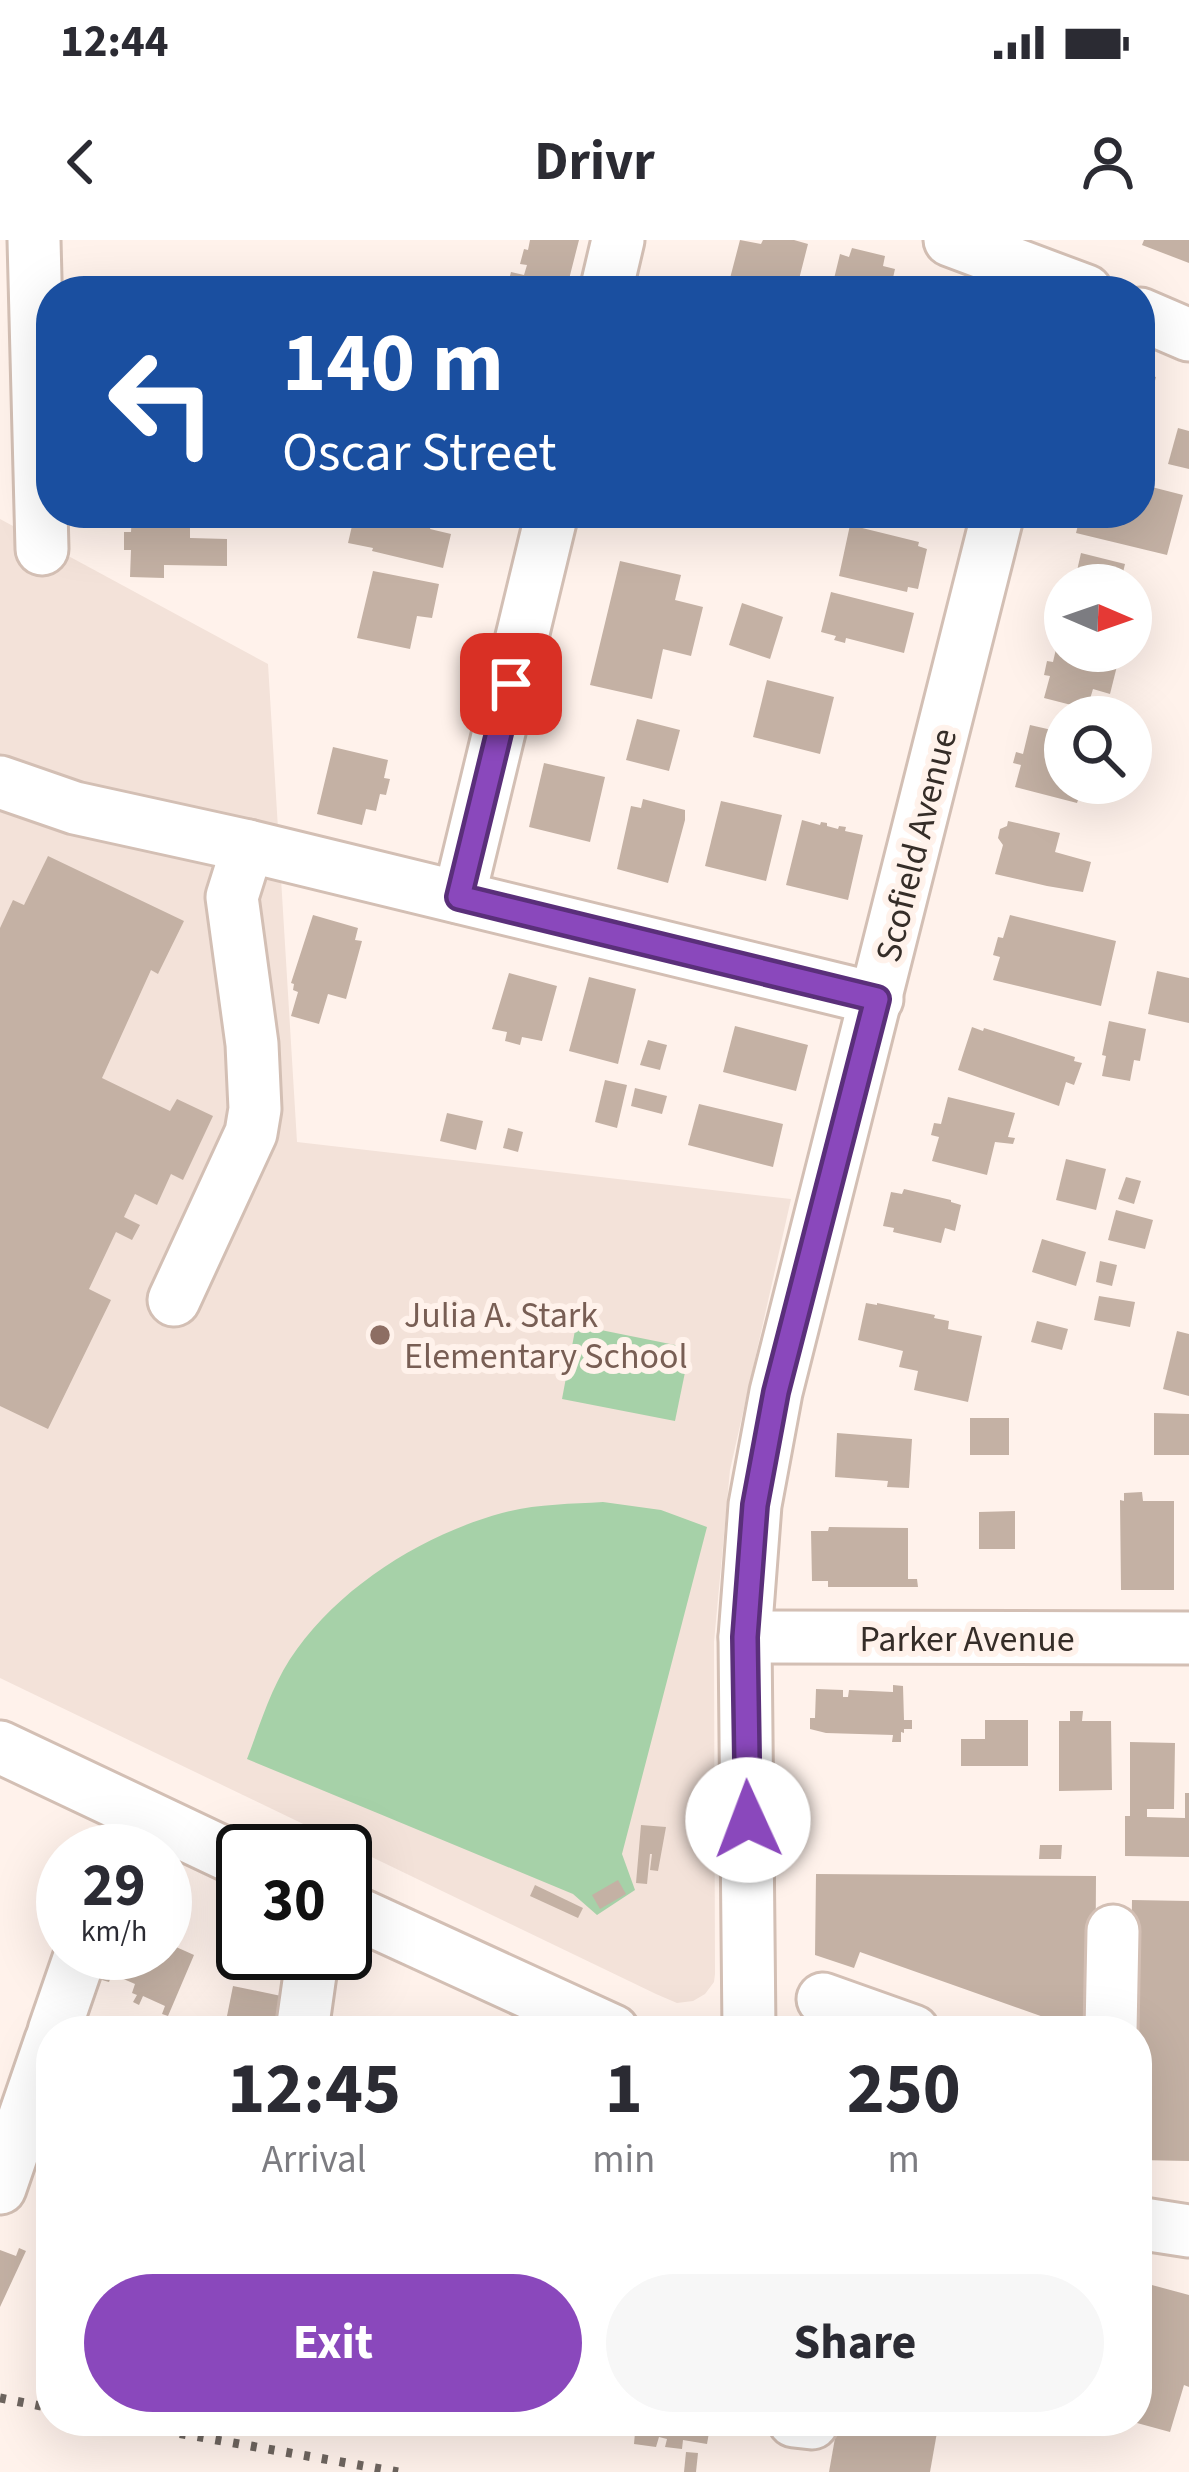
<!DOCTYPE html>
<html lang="en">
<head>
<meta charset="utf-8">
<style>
	:root { --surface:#fff; --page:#f7f7f7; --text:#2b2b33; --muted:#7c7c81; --accent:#8a48bc }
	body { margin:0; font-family:"Source Sans 3",sans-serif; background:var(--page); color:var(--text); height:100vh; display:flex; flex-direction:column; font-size:45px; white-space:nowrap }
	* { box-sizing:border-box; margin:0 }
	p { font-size:39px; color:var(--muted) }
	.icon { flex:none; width:66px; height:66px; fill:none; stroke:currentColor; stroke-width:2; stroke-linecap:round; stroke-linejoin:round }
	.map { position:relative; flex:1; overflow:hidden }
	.details { position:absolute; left:36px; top:1776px; width:1116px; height:420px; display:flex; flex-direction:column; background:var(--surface); border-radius:48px; box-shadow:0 12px 48px #0002 }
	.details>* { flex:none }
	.banner { position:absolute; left:36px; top:36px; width:1119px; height:252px; border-radius:48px; box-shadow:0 12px 48px #0002; background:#1a4fa0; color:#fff; overflow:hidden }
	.needle { width:78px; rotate:92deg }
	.buttons { position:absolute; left:1044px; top:324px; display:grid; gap:24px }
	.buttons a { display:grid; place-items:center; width:108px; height:108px; border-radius:50%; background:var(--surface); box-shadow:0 12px 48px #0002; font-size:60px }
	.speed { position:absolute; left:36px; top:1584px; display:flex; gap:24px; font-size:60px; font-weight:700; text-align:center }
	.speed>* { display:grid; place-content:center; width:156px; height:156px; border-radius:50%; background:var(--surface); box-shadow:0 12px 48px #0002; line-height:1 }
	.speed small { font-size:30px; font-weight:400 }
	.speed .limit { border:6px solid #111; border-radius:18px; background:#fff; color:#111 }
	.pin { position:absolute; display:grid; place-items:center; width:102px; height:102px; color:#fff; margin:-51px; border-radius:24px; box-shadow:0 6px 18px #0006 }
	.me { position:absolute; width:132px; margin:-66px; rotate:358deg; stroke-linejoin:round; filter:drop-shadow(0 0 9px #0008) }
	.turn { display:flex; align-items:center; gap:42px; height:252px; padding:0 48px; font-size:54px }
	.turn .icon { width:156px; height:156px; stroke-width:2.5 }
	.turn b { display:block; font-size:84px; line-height:102px }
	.eta { display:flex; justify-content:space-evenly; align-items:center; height:204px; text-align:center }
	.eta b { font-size:72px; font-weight:700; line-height:84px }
	.button { display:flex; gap:24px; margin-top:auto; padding:24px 48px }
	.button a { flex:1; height:138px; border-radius:72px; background:var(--accent); color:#fff; font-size:48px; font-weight:700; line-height:138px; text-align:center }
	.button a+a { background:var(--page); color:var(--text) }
	.status { display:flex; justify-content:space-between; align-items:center; height:84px; padding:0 60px; background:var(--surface); direction:ltr }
	.status svg { height:33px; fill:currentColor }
	header { display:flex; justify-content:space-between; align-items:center; height:156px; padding:0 48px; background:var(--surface); font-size:54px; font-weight:700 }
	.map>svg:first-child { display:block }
</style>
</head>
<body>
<div class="status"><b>12:44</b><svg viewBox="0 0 49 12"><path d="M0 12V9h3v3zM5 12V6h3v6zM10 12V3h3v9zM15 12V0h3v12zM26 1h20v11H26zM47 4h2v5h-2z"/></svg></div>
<header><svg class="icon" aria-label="back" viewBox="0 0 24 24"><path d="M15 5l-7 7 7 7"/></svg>Drivr<svg class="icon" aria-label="person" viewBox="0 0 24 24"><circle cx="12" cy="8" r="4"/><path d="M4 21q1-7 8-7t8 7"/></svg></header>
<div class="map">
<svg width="1189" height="2232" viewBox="0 0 1189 2232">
	<rect width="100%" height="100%" fill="#fff2eb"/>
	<path fill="#f3e2d9" d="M0,279l268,145 29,478 494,57 -61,271 -16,172 1,332 -1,8 -9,12 -12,7 -16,2 -21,-9 -656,-316z"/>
	<g fill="#a6d1a8">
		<path d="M576,1085l114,23 -15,73 -113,-22z"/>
		<path d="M603,1262l58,8 46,17 -85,327 13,36 -38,25 -24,-21 -326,-135c14,-37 26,-78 50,-110 47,-65 128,-115 205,-136 33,-9 68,-9 101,-11z"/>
	</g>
	<g fill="#c4b1a4">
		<path d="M530,0h49l-13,51h-60l5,-19 13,3 3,-10 -7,-1 4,-15 4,1z"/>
		<path d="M740,0l21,4 2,-4h31l14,4 -12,47h-49l-19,-5z"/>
		<path d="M1144,0h45v23l-47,-18z"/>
		<path d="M852,8l33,8 -2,10 12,3 -5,22h-59l9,-37 9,3z"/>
		<path d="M1140,122l8,2 -2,10 10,3 -9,34 -7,-2z"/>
		<path d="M1178,188l11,3v38l-21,-5z"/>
		<path d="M1140,244l43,11 -16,60 -91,-22 5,-20h59z"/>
		<path d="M355,273h79l-4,16 21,5 -8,34 -71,-17 1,-3 -25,-5z"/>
		<path d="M132,276l58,1v21l37,1v27l-63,-1v13l-34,-1 1,-27h-7v-18h7z"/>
		<path d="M850,285l69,17 -1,4 9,3 -9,40 -10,-2 -1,5 -68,-16z"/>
		<path d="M1081,313l44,11 -5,21h-54l4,-12 6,2z"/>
		<path d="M620,321l61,14 -6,25 28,7 -12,49 -28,-7 -11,50 -62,-14z"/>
		<path d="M373,331l66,13 -7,34 -15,-2 -7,33 -53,-11z"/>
		<path d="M831,352l83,21 -10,40 -58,-15 -1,5 -11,-3 2,-4 -15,-4z"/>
		<path d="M742,363l41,14 -13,42 -41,-14z"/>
		<path d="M1058,400l7,2v9h44l11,3 -10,40 -17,-5 -6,20 -43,-11 6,-22 -6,-1 3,-14 6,1z"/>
		<path d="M767,440l67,17 -14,57 -67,-17z"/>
		<path d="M637,479l43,11 -11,41 -43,-11z"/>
		<path d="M1030,485l35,8v50h31l-3,11 -12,-3 -4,12 -62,-16 6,-22 -8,-2 3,-11 7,2z"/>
		<path d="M333,507l55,13 -4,18 6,1 -4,16 -6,-1 -4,17 -10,-2 -4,16 -45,-11z"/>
		<path d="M544,523l61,14 -15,65 -61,-15z"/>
		<path d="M643,559l42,11v10l-17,63 -51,-14 14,-63 10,2z"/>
		<path d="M721,561l61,14 -16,66 -61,-15z"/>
		<path d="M802,580l18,5 1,-3 6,1v3l11,3 1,-3 7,1 -1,4 18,4 -15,65 -62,-15z"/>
		<path d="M1008,581l52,12 -5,19 36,10 -8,30 -36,-6 -52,-12 8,-29 -5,-7 2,-9 7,-3z"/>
		<path d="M48,616l136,65 -26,53 -7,-4 -49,108 68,33 7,-12 36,17 -30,64 -12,-6 -14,31 -22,-11 -11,23 16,8 -8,15 -16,-8 -27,57 22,11 -63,129 -48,-23v-478l13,-28 11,5z"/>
		<path d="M313,675l45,13 -3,12 7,1 -16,58 -18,-5 -9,30 -28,-8 7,-24 -5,-2 1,-6 -3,-1z"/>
		<path d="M1010,675l106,26 -15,65 -108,-26 7,-23 -7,-2 5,-18 5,1z"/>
		<path d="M1157,731l32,7v45l-41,-9z"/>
		<path d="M509,733l48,13 -15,55 -20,-4 -2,8 -15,-4 2,-9 -15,-3z"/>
		<path d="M589,737l47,12 -18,75 -49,-13z"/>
		<path d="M1109,781l37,8 -6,32 -6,-1 -4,21 -28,-5 4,-20 -4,-1z"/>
		<path d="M735,786l73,19 -12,46 -73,-19z"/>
		<path d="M972,787l11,4 1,-3 91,29 -1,4 8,2 -8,22 -8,-3 -7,24 -101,-36z"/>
		<path d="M648,800l19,5 -7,25 -20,-5z"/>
		<path d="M605,840l22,5 -10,43 -22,-6z"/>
		<path d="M635,848l32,8 -5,18 -31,-8z"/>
		<path d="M948,857l67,16 -7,24 7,1 -2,6 -18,-2 -8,33 -55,-14 7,-24 -8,-2 3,-12 7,1z"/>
		<path d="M699,864l84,20 -10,43 -85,-22z"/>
		<path d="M447,873l36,8 -7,29 -36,-9z"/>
		<path d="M508,888l15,4 -5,20 -15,-4z"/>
		<path d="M1066,919l40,10 -10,41 -40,-10z"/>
		<path d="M1126,937l15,4 -7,23 -16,-5z"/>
		<path d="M904,949l47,11v2l10,3 -6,26 -10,-3 -4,15 -48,-11 1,-4 -11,-2 8,-34 11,2z"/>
		<path d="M1116,970l37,10 -8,29 -37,-9z"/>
		<path d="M1042,999l44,13 -10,34 -44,-14z"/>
		<path d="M1100,1021l17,4 -5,21 -16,-4z"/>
		<path d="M1099,1056l36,6 -5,25 -36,-7z"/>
		<path d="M866,1063l11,2v-2l58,12 -1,3 15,3 -1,8 34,7 -14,66 -54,-12 4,-19 -19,-4 4,-16 -45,-11z"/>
		<path d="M1037,1081l31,8 -6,21 -31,-8z"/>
		<path d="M1177,1091l12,3v62l-26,-7z"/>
		<path d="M1154,1173l35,1v41h-35z"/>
		<rect x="970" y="1178" width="39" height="37"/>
		<path d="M837,1193l75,6 -3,49 -22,-1 1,-6 -53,-4z"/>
		<path d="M1142,1252l1,9h31v89h-53l-1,-90 4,1v-8z"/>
		<path d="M1015,1271v38h-36v-37z"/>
		<path d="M829,1287l79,1v51h9l1,8h-90v-6h-16l-1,-50h17z"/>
		<path d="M893,1445l10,1 1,34h8v9h-8v4l-3,-1v10h-9l1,-7 -67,-2 -16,-4v-11h5l1,-29 27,1v7h5l1,-7 44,2z"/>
		<path d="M1070,1471h13l-1,10h29l1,69 -53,1v-70h11z"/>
		<path d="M985,1480h43v46h-67v-27h24z"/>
		<path d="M1130,1502l45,1 -1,66h-27v8l38,1v-25h4v64l-64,-1v-40h5z"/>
		<path d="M641,1585l25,2 -8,44 -8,-1 2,-16h-2l-3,30 -11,-1z"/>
		<path d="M1040,1605h22l-1,14h-22z"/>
		<path d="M816,1634l280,2 -1,155h-12l-223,-79 -6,16 -39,-13z"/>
		<path d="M618,1640l8,14 -26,15 -8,-14z"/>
		<path d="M535,1645l48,23 -5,10 -48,-22z"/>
		<path d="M1132,1660l57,1v260l-52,-1v-129h-7z"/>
		<path d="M165,1702l29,13 -26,61 -6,-2 3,-8 -22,-10 -4,9 -6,-3 4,-7 -5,-2 3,-9 -23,-10 -3,8 -7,-2 12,-27h51z"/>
		<path d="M233,1746l53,11 -7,34h-55z"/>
		<path d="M19,2008l7,3 -26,56v-57l16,6z"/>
		<rect x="45" y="2035" width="6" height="67"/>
		<path d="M1137,2041l52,14v92l-5,-2 -14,47 -33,-9z"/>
		<path d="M636,2181h75l-4,23 -24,-4 -1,9 -17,-2 2,-8 -8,-2 -3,10 -22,-3z"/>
		<path d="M838,2181h101l-9,51h-101z"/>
		<path d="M686,2212l12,1 -2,19h-12z"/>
	</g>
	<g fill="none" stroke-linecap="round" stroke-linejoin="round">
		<defs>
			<g id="minor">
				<path d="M34,0l8,309"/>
				<path d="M950,0l136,51"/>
				<path d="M606,51l12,-51"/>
				<path d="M1140,74l49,21"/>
				<path d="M0,542l75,26 173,38 629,153"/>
				<path d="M459,657l93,-384"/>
				<path d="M174,1060l77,-167 4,-24 -3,-65 -20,-147 16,-51"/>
				<path d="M745,1397l444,1"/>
				<path d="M0,1507l243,115"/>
				<path d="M345,1668l268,123"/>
				<path d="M823,1759l90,32"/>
				<path d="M54,1791l27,-78"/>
				<path d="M302,1791l11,-78"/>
				<path d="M749,1791l-4,-394 10,-132 21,-113 222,-879"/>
				<path d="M1111,1791l2,-100"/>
				<path d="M0,1948l51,-148"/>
				<path d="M1137,1983l52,8"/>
				<path d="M794,2181l18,2"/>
			</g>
		</defs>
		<use href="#minor" stroke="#d3bfb4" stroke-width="57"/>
		<use href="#minor" stroke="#fff" stroke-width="51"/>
		<g stroke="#6e655f" stroke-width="9" stroke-dasharray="6 12" stroke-linecap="butt">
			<path d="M0,2158l51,10"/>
			<path d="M109,2181l289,51"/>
		</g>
	</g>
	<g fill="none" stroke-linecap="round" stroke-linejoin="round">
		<defs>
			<path id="route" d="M511,444l-52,213 418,102 -101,393 -21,113 -10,132 3,183"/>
		</defs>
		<use href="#route" stroke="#5a2f7a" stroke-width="30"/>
		<use href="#route" stroke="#8a48bc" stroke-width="21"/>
	</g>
	<circle fill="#8d6e63" stroke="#fff2eb" stroke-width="4.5" cx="380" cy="1095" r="12"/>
	<g text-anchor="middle" stroke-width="12" stroke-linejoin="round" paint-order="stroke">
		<g font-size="36" fill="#352d28" stroke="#fff2eb">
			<text transform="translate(915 605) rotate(-76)" y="13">Scofield Avenue</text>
			<text x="967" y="1411">Parker Avenue</text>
		</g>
		<g font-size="36" fill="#785e54" stroke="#fff2eb" text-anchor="start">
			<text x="404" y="1087">Julia A. Stark<tspan x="404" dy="41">Elementary School</tspan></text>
		</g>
	</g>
</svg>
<div class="buttons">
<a><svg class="needle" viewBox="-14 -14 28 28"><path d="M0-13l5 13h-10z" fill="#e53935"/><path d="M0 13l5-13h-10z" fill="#7c7c81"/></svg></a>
<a><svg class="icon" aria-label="search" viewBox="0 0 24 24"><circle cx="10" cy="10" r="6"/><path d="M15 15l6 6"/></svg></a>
</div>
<div class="speed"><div>29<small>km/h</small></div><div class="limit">30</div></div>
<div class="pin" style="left:511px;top:444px;background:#d93025"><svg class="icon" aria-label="arrive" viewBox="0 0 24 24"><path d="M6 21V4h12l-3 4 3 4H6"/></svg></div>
<svg class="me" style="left:748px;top:1580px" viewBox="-20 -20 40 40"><circle r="19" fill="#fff"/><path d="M0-13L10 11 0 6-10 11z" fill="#8a48bc"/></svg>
<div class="banner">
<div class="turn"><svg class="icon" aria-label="left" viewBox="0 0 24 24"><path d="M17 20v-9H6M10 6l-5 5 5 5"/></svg><div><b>140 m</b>Oscar Street</div></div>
</div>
<section class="details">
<div class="eta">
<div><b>12:45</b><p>Arrival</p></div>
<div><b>1</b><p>min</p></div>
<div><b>250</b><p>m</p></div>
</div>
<div class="button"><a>Exit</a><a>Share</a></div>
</section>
</div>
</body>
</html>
